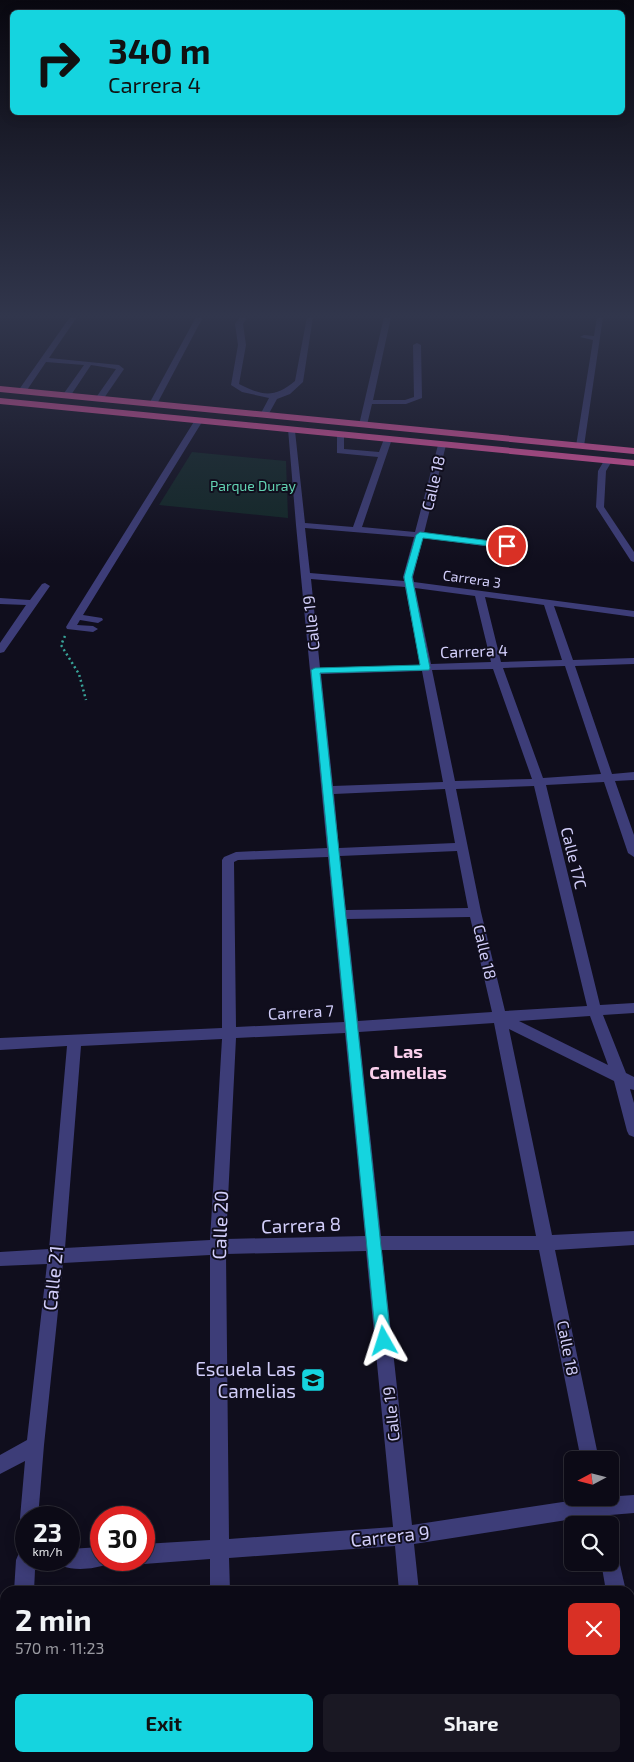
<!DOCTYPE html>
<html lang="en">
<head>
<meta charset="utf-8">
<style>
	:root { --surface:#0c0a16; --page:#1a1823; --text:#f1f3f6; --muted:#9a9aa1; --line:#2c2b35; --accent:#15d4df }
	body { margin:0; font-family:"Exo 2",sans-serif; background:var(--page); color:var(--text); height:100vh; display:flex; flex-direction:column; font-size:19px; white-space:nowrap }
	* { box-sizing:border-box; margin:0 }
	p { font-size:16px; color:var(--muted) }
	.icon { flex:none; width:28px; height:28px; fill:none; stroke:currentColor; stroke-width:2; stroke-linecap:round; stroke-linejoin:round }
	.map { position:relative; flex:1; overflow:hidden }
	.sheet { position:absolute; left:0px; top:1586px; width:635px; height:176px; display:flex; flex-direction:column; background:var(--surface); border-radius:15px 15px 0 0; box-shadow:0 2px 12px #0003,0 0 0 1px var(--line) }
	.sheet>* { flex:none }
	.banner { position:absolute; left:10px; top:10px; width:615px; height:105px; border-radius:8px; box-shadow:0 2px 12px #0003,0 0 0 1px var(--line); background:#15d4df; color:#111; overflow:hidden }
	.needle { width:32px; rotate:263deg }
	.controls { position:absolute; left:564px; top:1451px; display:grid; gap:10px }
	.controls a { display:grid; place-items:center; width:55px; height:55px; border-radius:8px; background:var(--surface); box-shadow:0 2px 12px #0003,0 0 0 1px var(--line); font-size:25px }
	.speed { position:absolute; left:15px; top:1506px; display:flex; gap:10px; font-size:25px; font-weight:700; text-align:center }
	.speed>* { display:grid; place-content:center; width:65px; height:65px; border-radius:50%; background:var(--surface); box-shadow:0 2px 12px #0003,0 0 0 1px var(--line); line-height:1 }
	.speed small { font-size:12px; font-weight:400 }
	.speed .limit { border:8px solid #d22; background:#fff; color:#111 }
	.pin { position:absolute; display:grid; place-items:center; width:42px; height:42px; color:#fff; margin:-21px; border:2px solid #fff; border-radius:50%; box-shadow:0 1px 5px #0007 }
	.me { position:absolute; width:55px; margin:-28px; rotate:354deg; stroke-linejoin:round; filter:drop-shadow(0 0 4px #0008) }
	.turn { display:flex; align-items:center; gap:18px; height:105px; padding:0 15px; font-size:22px }
	.turn .icon { width:65px; height:65px; stroke-width:2.5 }
	.turn b { display:block; font-size:35px; line-height:42px }
	.round { display:grid; place-items:center; flex:none; width:52px; height:52px; border-radius:8px; background:var(--page) }
	.head { display:flex; align-items:center; justify-content:space-between; height:85px; padding:0 15px }
	h1 { font-size:30px; font-weight:700; line-height:38px }
	.action { display:flex; gap:10px; margin-top:auto; padding:10px 15px }
	.action a { flex:1; height:58px; border-radius:8px; background:var(--accent); color:#111; font-size:20px; font-weight:700; line-height:58px; text-align:center }
	.action a+a { background:var(--page); color:var(--text) }
	.map>svg:first-child { display:block }
</style>
</head>
<body>
<div class="map">
<svg width="634" height="1762" viewBox="0 0 634 1762">
	<rect width="100%" height="100%" fill="#100e1d"/>
	<path fill="#112625" d="M192,452l94,9 2,57 -129,-13z"/>
	<g fill="none" stroke-linecap="round" stroke-linejoin="round">
		<path stroke="#38a499" stroke-width="2.5" stroke-dasharray="2 3" stroke-linecap="butt" d="M65,636l-4,9 18,29 7,26"/>
		<g fill="#3d3d78" fill-rule="evenodd">
			<path d="M70,317h7l-28,41 70,7 5,4 -22,32h-3l-4,-2 21,-30 -25,-4 -22,33h-3l-4,-2 22,-31 -38,-3 -21,31h-6l-1,-2z"/>
			<path d="M196,317h7l-46,87 -7,2 -1,-2z"/>
			<path d="M240,317h7l-4,7 3,21 -7,39c23,12 36,14 56,-3l12,-64h6l-10,65 -13,12 -13,5 -10,18 -7,-2 9,-17 -27,-6 -11,-7 7,-40 -3,-21z"/>
			<path d="M384,317h7l-18,83h32l9,-3 -1,-52 4,-2 4,2 1,53 -16,6h-34l-5,21 -4,2 -4,-2z"/>
			<path d="M597,317h6l-19,129 -4,2 -4,-2 17,-106 -13,-3 4,-2 10,1z"/>
			<path d="M195,420l7,2 -119,193 19,3 1,2 -5,3 -18,-3 -3,5 16,1 5,3 -5,3 -26,-3 -1,-2 6,-10z"/>
			<path d="M288,429l7,2 10,92 48,4 25,-70 -41,-4v-20l7,2v14l35,3 5,-13 4,-2 4,2 -30,88 53,5 23,-87 7,-2 1,2 -22,88 83,10 5,3 -5,3 -84,-11 -10,39 1,5 220,29v6l-80,-11 19,54 61,-2v6l-59,2 37,108 22,-2v8l-19,1 19,54v22l-6,-4 -24,-71 -58,3 54,220 34,-2v10l-31,2 23,58 8,4v13l-4,-1 4,14v34l-5,-2 -2,-4 -13,-50 -105,-52 43,206 82,-4v14l-79,5 44,210h-18l-42,-210h-157l30,275 177,-27 45,-3v18l-24,2 2,10 -2,6v-6h-16l-2,-9 -178,28 5,47h-20l-4,-45 -166,12 1,33h-20v-32l-66,5 -7,-3 7,-1v-16l66,-4v-285l-147,8 -19,182 -6,73h-12v8l-4,-1 -2,-7 5,-57 -25,13v-19l27,-15 20,-176 -47,2v-14l49,-3 18,-203 -67,4v-12l222,-10v-168l2,-3 12,-5 91,-4 -31,-323zM305,528l109,9 -11,40 1,4 -94,-8zM311,579l94,8 15,78 -100,3zM415,588l60,8 16,66 -60,2zM485,597l59,8 18,55 -61,2zM565,666l36,108 -58,4 -40,-110zM493,669l39,110 -77,2 -23,-111zM422,671l21,111 -110,4 -12,-112zM534,786l53,220 -82,5 -24,-99 -25,-123zM445,789l10,54 -116,5 -5,-54zM457,851l11,57 -122,2 -6,-54zM328,857l16,165 -108,5 -2,-165 4,-2zM470,917l22,95 -134,9 -11,-102zM590,1016l18,49 -89,-44zM494,1023l42,213h-155l-22,-204zM345,1033l20,203 -139,3 10,-201zM222,1039l-12,201 -145,8 16,-202zM366,1251l27,276 -164,12 -3,-285z"/>
			<path d="M605,459l7,2 -6,10 -2,36 30,45v10l-3,-1 -35,-54 2,-36z"/>
			<path d="M45,583l5,3 -46,66 -4,1v-10l26,-38 -26,-1v-6l30,2 12,-16z"/>
			<path d="M101,1547v13h8l-1,4c-13,5 -33,7 -46,2l-2,-6h9v-11z"/>
			<path d="M610,1549l7,3 9,39h-20l-5,-29h9z"/>
			<path d="M26,1550v10h30l-3,7 -7,3h-11l-1,21h-20l2,-31 3,-7z"/>
			<path d="M630,1648l4,2v38l-4,-1z"/>
			<path d="M0,1737h5v21h17l1,4h-22z"/>
			<path d="M208,1758h21l1,4h-22z"/>
			<path d="M415,1758h21l2,4h-22z"/>
		</g>
		<g fill="#ef55a5" fill-rule="evenodd">
			<path d="M0,386l634,62v6l-634,-62z"/>
			<path d="M0,398l634,62v6l-634,-62z"/>
		</g>
	</g>
	<linearGradient id="sky" x2="0" y2="1"><stop stop-color="#090810"/><stop offset="0.56" stop-color="#31364c"/><stop offset="1" stop-color="#31364c" stop-opacity="0"/></linearGradient>
	<rect width="634" height="564" fill="url(#sky)"/>
	<path fill="#15d4df" stroke="#0e8a91" d="M420,532l87,11 4,3 -4,2 -84,-10 -11,39 18,91 -1,2 -109,3 71,668 -2,5 -5,2 -6,-2 -2,-5 -65,-671 4,-2 105,-3 -16,-88 12,-42z"/>
	<defs>
		<symbol id="school-square" viewBox="-11 -11 22 22"><rect x="-9" y="-9" width="18" height="18" rx="4" fill="#15d4df" stroke="#100e1d"/><path d="M0-5L7-2L0 1L-7-2ZM-4 1L0 2.5L4 1V4Q0 6-4 4Z" fill="#111"/></symbol>
	</defs>
	<g fill-rule="evenodd">
		<use href="#school-square" x="299" y="1366" width="28" height="28"/>
	</g>
	<g text-anchor="middle" stroke-width="4" stroke-linejoin="round" paint-order="stroke">
		<g font-size="14" fill="#62d2b2" stroke="#100e1d">
			<text x="253" y="491">Parque Duray</text>
		</g>
		<g font-size="14" fill="#d2cefa" stroke="#100e1d">
			<text transform="translate(472 579) rotate(8)" y="5">Carrera 3</text>
		</g>
		<g font-size="16" fill="#d2cefa" stroke="#100e1d">
			<text transform="translate(433 483) rotate(-77)" y="6">Calle 18</text>
			<text transform="translate(311 623) rotate(-96)" y="6">Calle 19</text>
			<text transform="translate(474 651) rotate(-2)" y="6">Carrera 4</text>
			<text transform="translate(574 858) rotate(76)" y="6">Calle 17C</text>
			<text transform="translate(485 952) rotate(77)" y="6">Calle 18</text>
			<text transform="translate(301 1012) rotate(-3)" y="6">Carrera 7</text>
			<text transform="translate(568 1348) rotate(79)" y="6">Calle 18</text>
			<text transform="translate(391 1414) rotate(-96)" y="6">Calle 19</text>
		</g>
		<g font-size="18" font-weight="bold" fill="#fbd0ed" stroke="#100e1d">
			<text x="408" y="1058">Las<tspan x="408" dy="21">Camelias</tspan></text>
		</g>
		<g font-size="19" fill="#d2cefa" stroke="#100e1d">
			<text transform="translate(220 1225) rotate(-88)" y="7">Calle 20</text>
			<text transform="translate(301 1225) rotate(-2)" y="7">Carrera 8</text>
			<text transform="translate(53 1278) rotate(-84)" y="7">Calle 21</text>
			<text transform="translate(390 1536) rotate(-6)" y="7">Carrera 9</text>
		</g>
		<g font-size="19" fill="#d2cefa" stroke="#100e1d" text-anchor="end">
			<text x="296" y="1376">Escuela Las<tspan x="296" dy="22">Camelias</tspan></text>
		</g>
	</g>
</svg>
<div class="controls">
<a><svg class="needle" viewBox="-14 -14 28 28"><path d="M0-13l5 13h-10z" fill="#e53935"/><path d="M0 13l5-13h-10z" fill="#9a9aa1"/></svg></a>
<a><svg class="icon" aria-label="search" viewBox="0 0 24 24"><circle cx="10" cy="10" r="6"/><path d="M15 15l6 6"/></svg></a>
</div>
<div class="speed"><div>23<small>km/h</small></div><div class="limit">30</div></div>
<div class="pin" style="left:507px;top:546px;background:#d93025"><svg class="icon" aria-label="arrive" viewBox="0 0 24 24"><path d="M6 21V4h12l-3 4 3 4H6"/></svg></div>
<svg class="me" style="left:384px;top:1341px" viewBox="-20 -20 40 40"><path d="M0-17L14 15 0 8-14 15z" fill="#15d4df" stroke="#fff" stroke-width="4"/></svg>
<div class="banner">
<div class="turn"><svg class="icon" aria-label="right" viewBox="0 0 24 24"><path d="M7 20v-9h11M14 6l5 5-5 5"/></svg><div><b>340 m</b>Carrera 4</div></div>
</div>
<section class="sheet">
<div class="head"><div><h1>2 min</h1><p>570 m · 11:23</p></div><a class="round" style="background:#d93025;color:#fff"><svg class="icon" aria-label="close" viewBox="0 0 24 24"><path d="M6 6l12 12M18 6L6 18"/></svg></a></div>
<div class="action"><a>Exit</a><a>Share</a></div>
</section>
</div>
</body>
</html>
